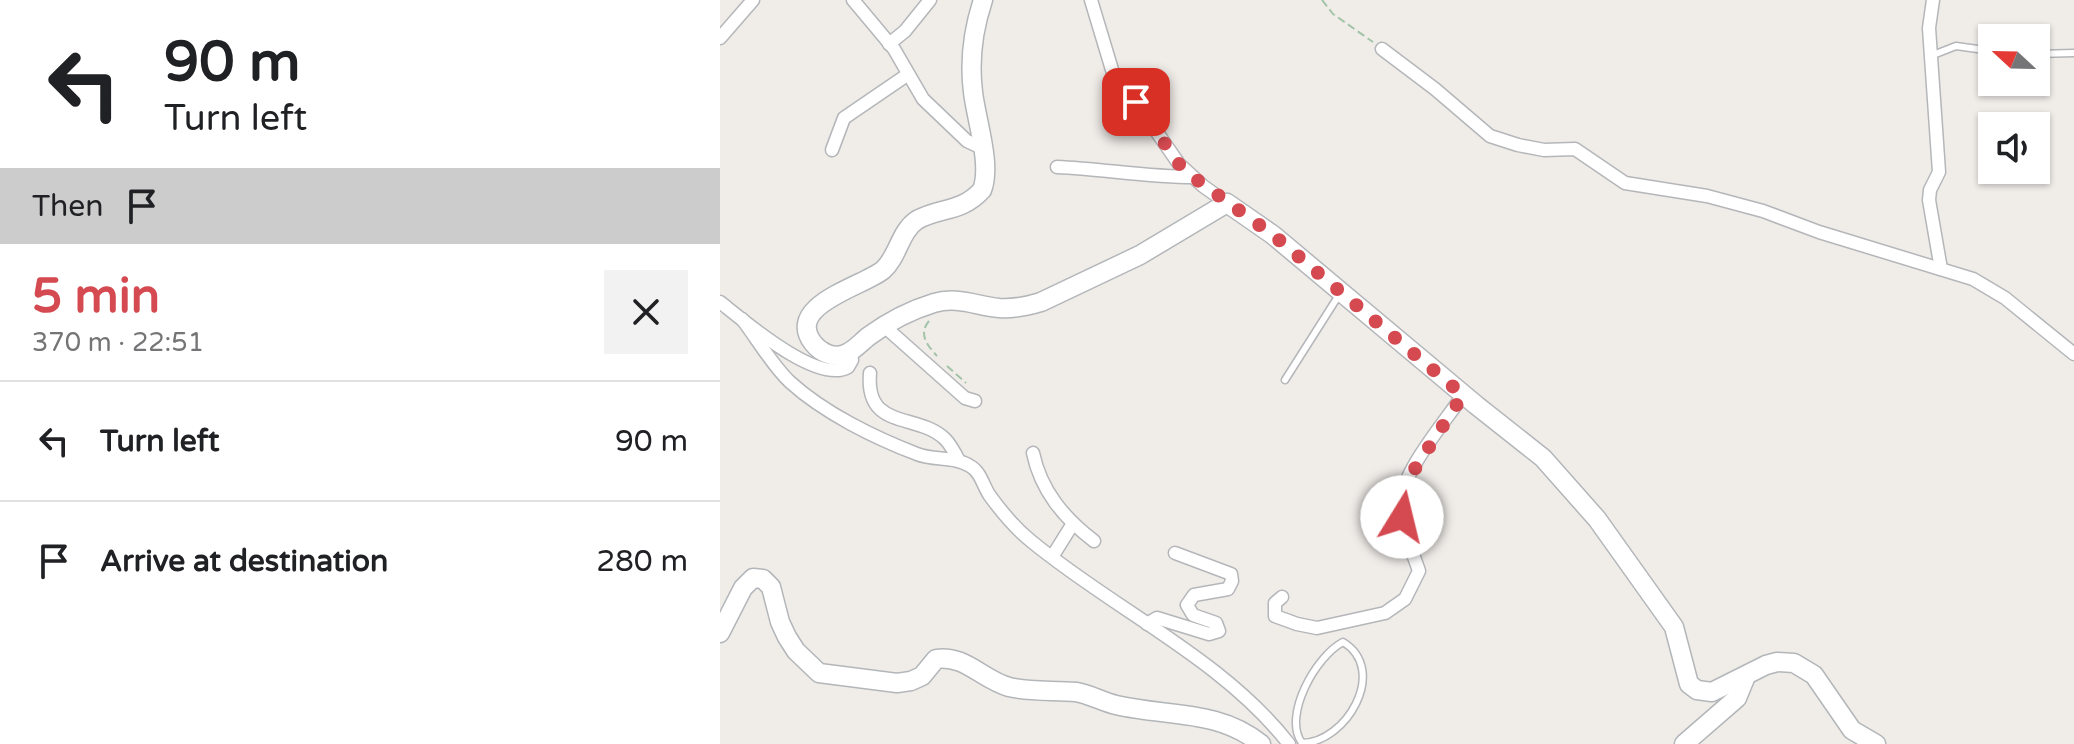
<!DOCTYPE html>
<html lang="en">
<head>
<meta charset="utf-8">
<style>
	:root { --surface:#fff; --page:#f2f2f2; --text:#202124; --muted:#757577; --line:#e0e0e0; --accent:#d54a51 }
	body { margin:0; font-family:"Varela Round",sans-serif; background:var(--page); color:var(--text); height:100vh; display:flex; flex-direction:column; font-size:30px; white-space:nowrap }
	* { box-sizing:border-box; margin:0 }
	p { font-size:26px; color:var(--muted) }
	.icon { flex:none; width:44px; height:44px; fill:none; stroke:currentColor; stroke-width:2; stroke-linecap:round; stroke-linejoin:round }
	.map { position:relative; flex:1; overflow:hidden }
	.drawer { display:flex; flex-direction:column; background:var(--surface); width:720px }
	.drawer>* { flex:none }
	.guide { background:#fff; color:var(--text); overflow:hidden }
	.needle { width:52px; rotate:292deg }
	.fabs { position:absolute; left:1258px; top:24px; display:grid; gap:16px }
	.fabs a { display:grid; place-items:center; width:72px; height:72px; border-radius:0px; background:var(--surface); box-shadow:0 2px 6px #0004; font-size:40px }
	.pin { position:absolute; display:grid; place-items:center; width:68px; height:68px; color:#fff; margin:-34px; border-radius:16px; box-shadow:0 4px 12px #0006 }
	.me { position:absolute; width:88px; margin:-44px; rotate:9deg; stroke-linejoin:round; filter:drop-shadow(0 0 6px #0008) }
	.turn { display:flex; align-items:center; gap:28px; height:168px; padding:0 32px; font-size:36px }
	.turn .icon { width:104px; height:104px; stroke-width:2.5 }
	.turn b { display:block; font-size:56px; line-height:68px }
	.then { display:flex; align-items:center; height:76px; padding:0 32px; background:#0003; gap:16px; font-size:30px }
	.round { display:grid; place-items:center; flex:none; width:84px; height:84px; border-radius:0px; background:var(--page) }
	.overview { display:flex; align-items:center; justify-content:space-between; height:136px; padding:0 32px }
	h1 { font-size:48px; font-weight:700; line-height:60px; color:var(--accent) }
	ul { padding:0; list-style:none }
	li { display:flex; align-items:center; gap:24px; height:120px; padding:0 32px; border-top:2px solid var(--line) }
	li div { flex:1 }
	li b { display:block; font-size:30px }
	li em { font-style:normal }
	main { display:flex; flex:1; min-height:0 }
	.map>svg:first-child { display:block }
</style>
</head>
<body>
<main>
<section class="drawer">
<div class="guide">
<div class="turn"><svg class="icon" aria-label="left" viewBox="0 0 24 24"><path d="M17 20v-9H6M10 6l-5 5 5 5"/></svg><div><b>90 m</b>Turn left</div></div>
<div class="then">Then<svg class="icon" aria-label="arrive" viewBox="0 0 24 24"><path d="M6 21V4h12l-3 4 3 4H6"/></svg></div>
</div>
<div class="overview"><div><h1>5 min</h1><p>370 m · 22:51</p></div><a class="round"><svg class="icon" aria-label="close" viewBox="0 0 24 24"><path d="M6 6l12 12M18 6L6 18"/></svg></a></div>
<ul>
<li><svg class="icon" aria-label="left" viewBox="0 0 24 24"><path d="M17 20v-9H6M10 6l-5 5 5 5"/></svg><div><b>Turn left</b></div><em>90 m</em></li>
<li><svg class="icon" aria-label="arrive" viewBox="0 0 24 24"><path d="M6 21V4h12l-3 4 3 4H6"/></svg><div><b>Arrive at destination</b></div><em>280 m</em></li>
</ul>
</section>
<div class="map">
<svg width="1354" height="744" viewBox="0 0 1354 744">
	<rect width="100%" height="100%" fill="#f0ede9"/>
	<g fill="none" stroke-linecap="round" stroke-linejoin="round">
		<defs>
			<g id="lane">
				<path d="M1316,54l38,-1"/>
				<path d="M1213,55l23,-9 36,5"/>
				<path d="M565,380l54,-85"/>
				<path d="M623,642c46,28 3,101 -41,101 -20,-27 14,-87 41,-101z"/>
			</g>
			<g id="street">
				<path d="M133,0l41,49 29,50 44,42 15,7"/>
				<path d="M371,0l25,83 20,19 43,62 24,22 24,17"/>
				<path d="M1213,0l-4,28 10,144 -9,18 -1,10 12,69"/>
				<path d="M0,38l33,-38"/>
				<path d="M169,44l16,-13 25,-31"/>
				<path d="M662,49l53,40 55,47 28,9 26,5 31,-1 50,34 82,13 56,15 56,21 154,47 32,19 69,56"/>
				<path d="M112,150l12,-32 63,-43"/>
				<path d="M337,167c46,2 90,10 136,10"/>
				<path d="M0,302c24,19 98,83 128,65l4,-7 -1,-10"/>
				<path d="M22,319c16,21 30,46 48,63 34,31 85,56 127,72 17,7 38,2 53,12 11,6 13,20 20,30 11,15 26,33 41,45 82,68 192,118 258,203"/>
				<path d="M164,326l81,72 10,3"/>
				<path d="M150,373c-5,58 47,39 75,66 6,6 10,14 14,22"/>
				<path d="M313,453c8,38 31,65 61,88"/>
				<path d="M332,557l20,-32"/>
				<path d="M562,597l-7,6v13l22,8 20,4 68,-15 20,-14 14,-28c-7,-21 -19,-45 -18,-67 0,-32 44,-82 62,-109"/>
				<path d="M427,624l10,-6 52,16 10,-3 -3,-8 -23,-8 -6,-10 7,-10 34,-6 4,-8 -1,-7 -56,-21"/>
			</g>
			<g id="secondary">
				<path d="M263,0c-10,30 -14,60 -10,92 3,27 19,73 9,98 -21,23 -42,17 -65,30 -17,11 -19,37 -34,50 -19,16 -99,35 -70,73 7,9 20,16 32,11 9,-3 16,-12 24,-18 19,-14 42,-26 65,-33 23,-7 43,3 65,5 15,1 29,-2 42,-6l99,-47 87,-52 46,32 203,170 67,53 54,61 77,108 15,57 8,6 15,2 54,-27 11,-3 17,1 20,12 38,55 24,14"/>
				<path d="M0,633l23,-45 10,-10 10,1 8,8 9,35 7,15 9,14 23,22 78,10 14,-2 11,-5 14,-17c28,-5 47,21 73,28 22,5 44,3 67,5 13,2 27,10 40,13 51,12 102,4 145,39"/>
				<path d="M964,744l53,-46 9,-22"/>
			</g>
		</defs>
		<use href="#lane" stroke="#b4b6b9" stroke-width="9"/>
		<use href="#street" stroke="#b4b6b9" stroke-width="15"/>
		<use href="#secondary" stroke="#b3b6b9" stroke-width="21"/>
		<g stroke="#a3c4a8" stroke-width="2" stroke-dasharray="8 4" stroke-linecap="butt">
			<path d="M602,0l11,14 40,28"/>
			<path d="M209,321c-11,13 -2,24 8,35"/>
			<path d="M227,366l19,17"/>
		</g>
		<use href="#lane" stroke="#fff" stroke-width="6"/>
		<use href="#street" stroke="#fff" stroke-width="12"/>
		<use href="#secondary" stroke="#fff" stroke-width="18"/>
	</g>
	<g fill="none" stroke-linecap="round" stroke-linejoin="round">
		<path stroke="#d54a51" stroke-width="14" stroke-dasharray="0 25.2" d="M416,102l43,62 14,13 80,58 190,160 -58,89 -4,10 1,23"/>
	</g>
</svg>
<div class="fabs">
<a><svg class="needle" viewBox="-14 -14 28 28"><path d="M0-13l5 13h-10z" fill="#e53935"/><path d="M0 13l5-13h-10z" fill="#757577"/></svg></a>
<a><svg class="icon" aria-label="sound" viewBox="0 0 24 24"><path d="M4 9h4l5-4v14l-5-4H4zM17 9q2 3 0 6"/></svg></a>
</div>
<div class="pin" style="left:416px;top:102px;background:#d93025"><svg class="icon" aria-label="arrive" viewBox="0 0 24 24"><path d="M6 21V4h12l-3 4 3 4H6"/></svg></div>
<svg class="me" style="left:682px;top:517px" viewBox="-20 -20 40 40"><circle r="19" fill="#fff"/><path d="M0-13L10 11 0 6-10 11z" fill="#d54a51"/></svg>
</div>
</main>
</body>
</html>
